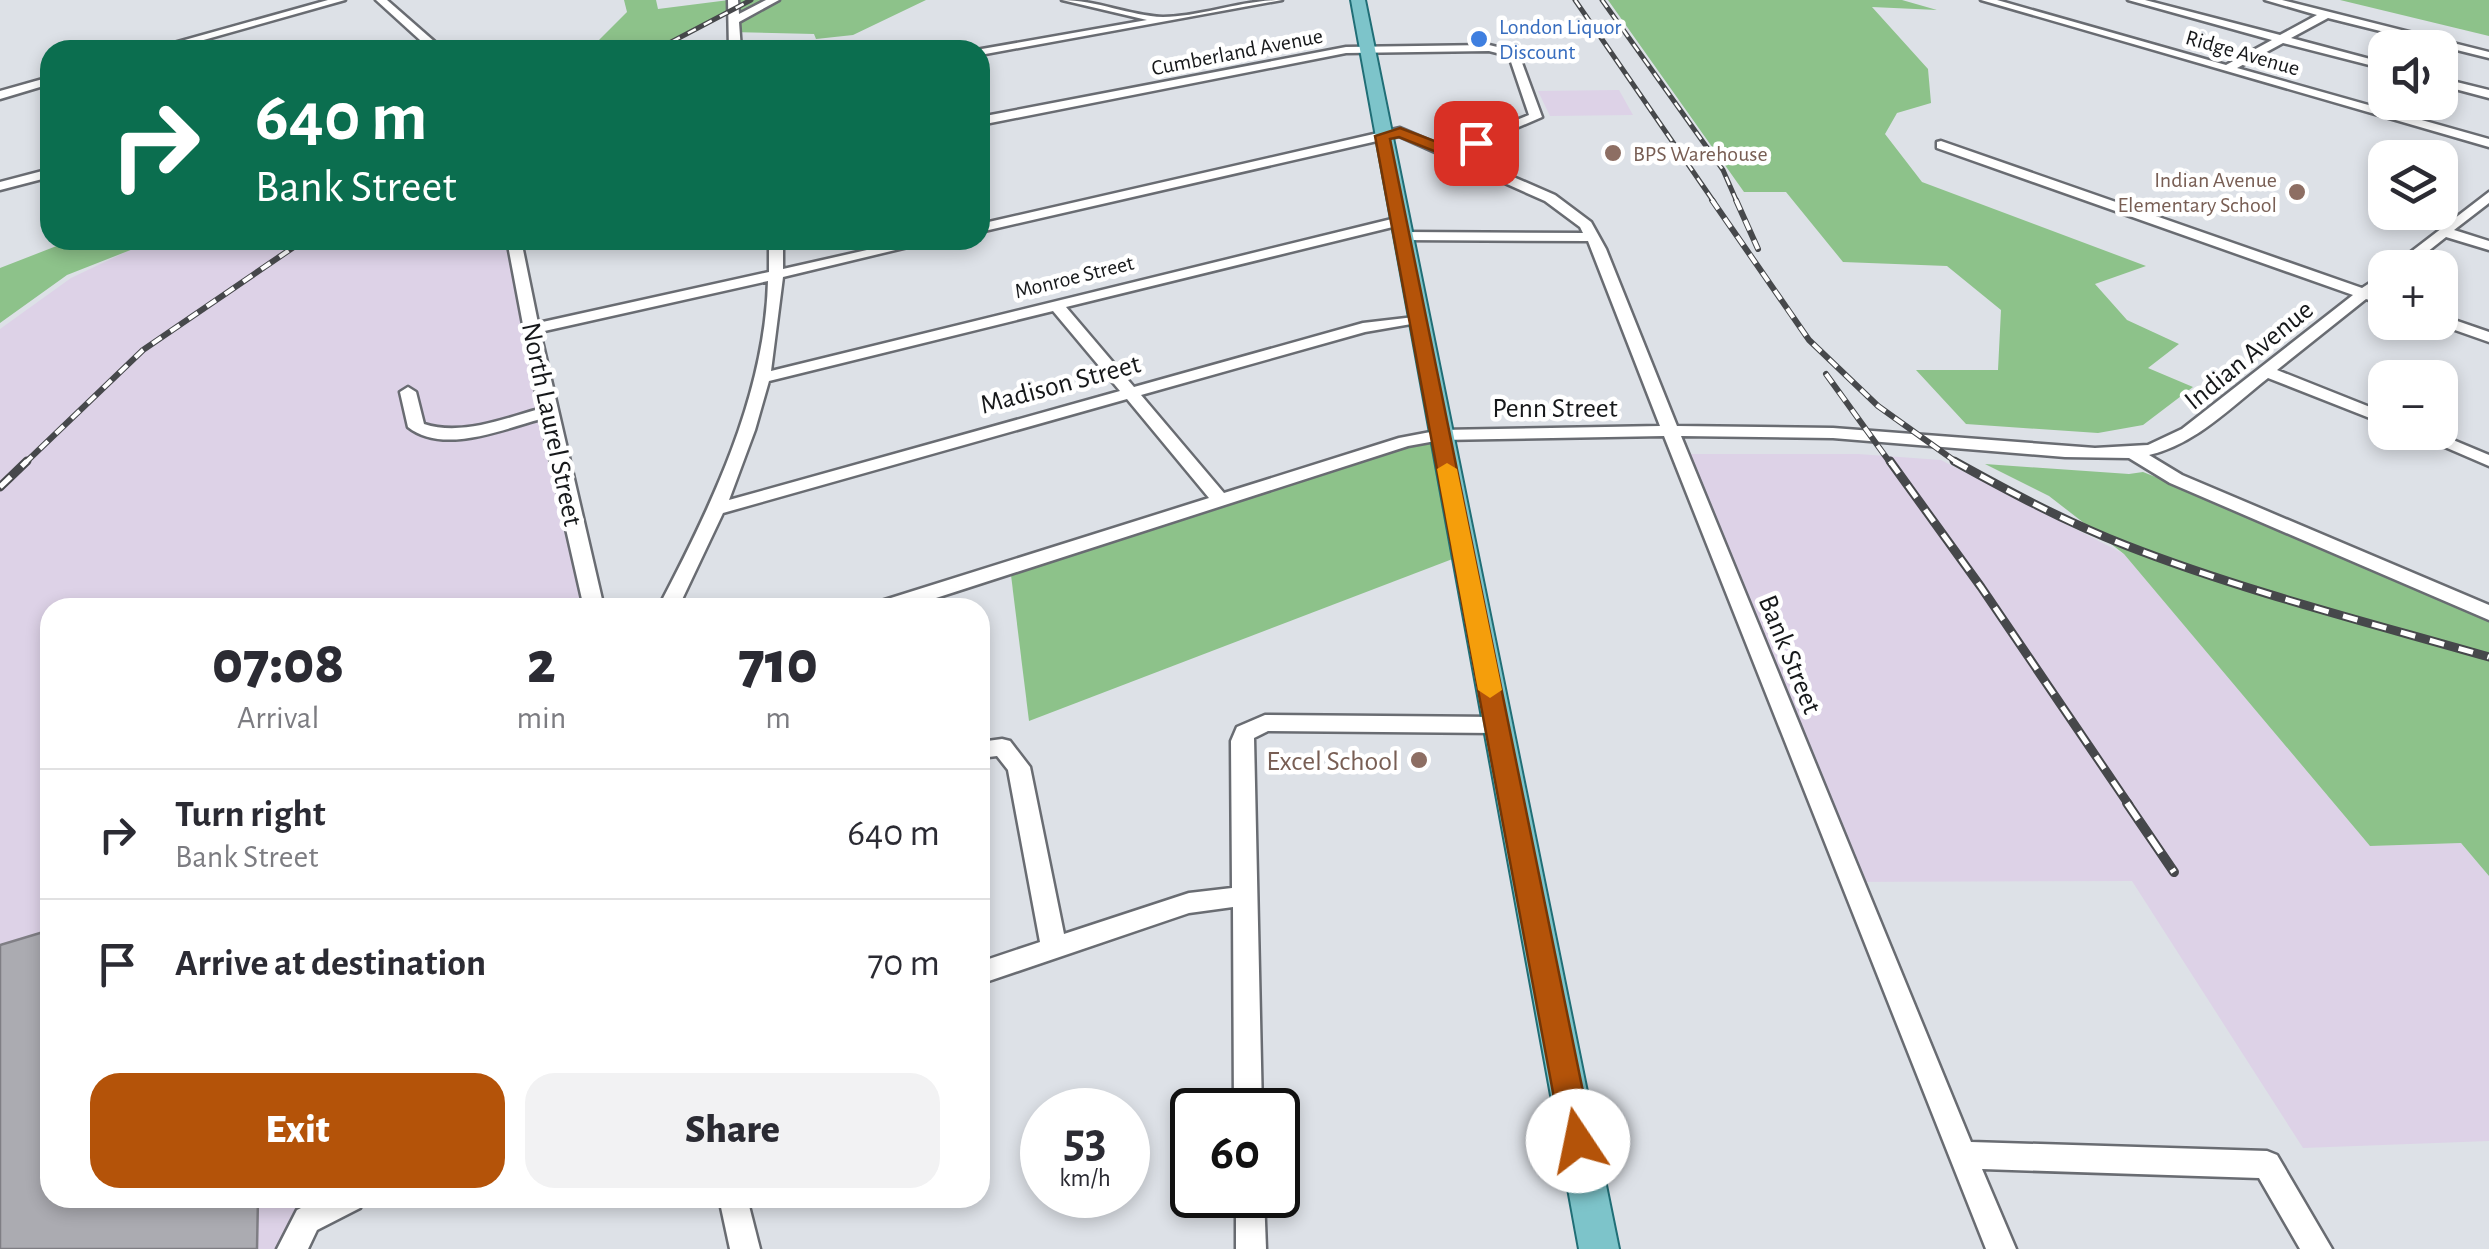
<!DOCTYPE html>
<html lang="en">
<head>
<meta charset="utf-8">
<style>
	:root { --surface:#fff; --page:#f2f2f3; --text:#2b2b33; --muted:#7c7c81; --line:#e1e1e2; --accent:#b45309 }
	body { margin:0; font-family:"Alegreya Sans",sans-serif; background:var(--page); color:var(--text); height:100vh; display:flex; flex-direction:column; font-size:38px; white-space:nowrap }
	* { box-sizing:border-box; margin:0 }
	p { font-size:32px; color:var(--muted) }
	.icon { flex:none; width:55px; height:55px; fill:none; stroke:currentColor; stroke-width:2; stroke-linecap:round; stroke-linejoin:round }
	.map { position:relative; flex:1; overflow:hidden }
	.details { position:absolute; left:40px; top:598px; width:950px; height:610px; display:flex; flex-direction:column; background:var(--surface); border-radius:30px; box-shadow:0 5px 15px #0003 }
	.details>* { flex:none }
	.hud { position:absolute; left:40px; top:40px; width:950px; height:210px; border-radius:30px; box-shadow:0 5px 15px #0003; background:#0b6e4f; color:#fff; overflow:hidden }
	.buttons { position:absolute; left:2368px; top:30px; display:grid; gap:20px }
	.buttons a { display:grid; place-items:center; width:90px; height:90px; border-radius:20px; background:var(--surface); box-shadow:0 5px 15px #0003; font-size:50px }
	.speed { position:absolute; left:1020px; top:1088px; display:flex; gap:20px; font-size:50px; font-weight:700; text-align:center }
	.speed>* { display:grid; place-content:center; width:130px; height:130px; border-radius:50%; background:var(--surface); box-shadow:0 5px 15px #0003; line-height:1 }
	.speed small { font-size:25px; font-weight:400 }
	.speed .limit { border:5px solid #111; border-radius:15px; background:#fff; color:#111 }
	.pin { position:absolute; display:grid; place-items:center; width:85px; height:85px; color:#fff; margin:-42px; border-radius:20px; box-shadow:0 5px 15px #0006 }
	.me { position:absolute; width:110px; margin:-55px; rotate:349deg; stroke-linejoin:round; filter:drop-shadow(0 0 8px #0008) }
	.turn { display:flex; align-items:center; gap:35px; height:210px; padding:0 50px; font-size:45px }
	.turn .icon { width:130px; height:130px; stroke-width:2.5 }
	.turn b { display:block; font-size:70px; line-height:85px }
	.eta { display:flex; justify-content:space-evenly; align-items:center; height:170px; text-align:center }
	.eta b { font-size:60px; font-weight:800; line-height:70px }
	.primary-button { display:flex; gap:20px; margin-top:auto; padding:20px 50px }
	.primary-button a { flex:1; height:115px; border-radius:30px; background:var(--accent); color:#fff; font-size:40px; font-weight:800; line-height:115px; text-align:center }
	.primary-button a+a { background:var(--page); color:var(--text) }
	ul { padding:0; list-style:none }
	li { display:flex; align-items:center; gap:30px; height:130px; padding:0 50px; border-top:2px solid var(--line) }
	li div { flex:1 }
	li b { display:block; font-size:38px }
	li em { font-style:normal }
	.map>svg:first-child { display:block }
</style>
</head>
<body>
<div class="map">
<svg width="2489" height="1249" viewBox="0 0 2489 1249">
	<rect width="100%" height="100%" fill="#dde1e7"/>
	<g fill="#ddd2e7">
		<path d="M1619,90l14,25 -83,1 -12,-25z"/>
		<path d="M151,240h363l80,367 -544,1v590h300l-30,13 -27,38h-293v-920l71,-51z"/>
		<path d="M1671,454h187l83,6 183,94 246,292 91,-3 28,33v265l-186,7 -171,-267 -291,1z"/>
	</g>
	<g fill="#8dc28a">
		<path d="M624,0h32l2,9 71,-9h197l-73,35 -37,4 -2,-5 -83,-2 -3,-22 -76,40h-68l12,-7 31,-31z"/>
		<path d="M1608,0h294l35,10 -65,-3 56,62 3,34 -34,10 -12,21 37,48 224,84 -51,18 32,36 52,24 -31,24 45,19 -50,38 -45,8 -132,-9 -50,-54h82l3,-60 -54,-44 -104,-4 -57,-70h-42z"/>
		<path d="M2340,0h149v36z"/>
		<path d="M72,240h84l-89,35 -67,48v-55z"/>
		<path d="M1441,435l22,120 -434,166 -19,-154z"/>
		<path d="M1985,464l144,10 14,-2 346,137v267l-28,-33 -91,3 -246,-292 -75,-58z"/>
	</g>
	<path fill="#ababb1" stroke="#7f7e84" stroke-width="2.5" d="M50,930v268h208l-1,51h-257v-304z"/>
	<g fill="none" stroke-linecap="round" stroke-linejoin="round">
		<defs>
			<g id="minor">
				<path d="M328,0h17l-177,50h-19z"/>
				<path d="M376,0h11l57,50h-13z"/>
				<path d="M728,0h10l1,14 27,-14h13l-40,22 2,28h-12z"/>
				<path d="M1062,0c34,0 69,16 101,17 37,0 79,-17 119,-17l-302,55v-5h-4l171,-30z"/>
				<path d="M1981,0h16l229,65 46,-25 -144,-40h17l135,35 37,-20 -52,-15h17l207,52v6l-161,-40 -37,20 94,25v6l-102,-26 -46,25 252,71v8z"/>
				<path d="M1489,45l29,7 24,65 -84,36 97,42 36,27 15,27 71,177 156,2 262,20 53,-3 34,-16 171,-134 -416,-147v-6l4,-1 421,147 23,-15v11l-10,8 10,4v9l-19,-6 -89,71 108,43v11l-117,-46c-37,29 -72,66 -119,77l33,20 307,130v15l-319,-137 -41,-25 -64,-1 -232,-19 -152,-2 290,706 296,9 10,4 55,94h-32l-41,-71 -277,-9 34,80h-30l-322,-813 -223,4 -33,6 -503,162h-33l3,-5 334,-105 -82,-99 -404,114 -45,95h-20c53,-101 107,-212 110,-327l-228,51 64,276h-20l-43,-189c-38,10 -98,36 -133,8l-8,-35 8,-5 8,5 8,32c37,12 79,-5 115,-15l-32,-169h14l17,83 231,-51v-32h14v29l128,-29h26l-154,37 -12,94 629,-154 5,1v6l-339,83 68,80 229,-64 60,-7v6l-58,10 -224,63 83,98 175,-55 42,-8 219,-4 -72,-185 -185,-1 -7,-4 7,-4 180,1 -3,-6 -35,-26 -146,-65 -419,96v-8l420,-96 47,20 82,-33 -20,-59 -20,-5 -143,2 -366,72v-8l366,-70zM1053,311l67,80 -391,109 26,-70 14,-49z"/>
				<path d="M50,77v7l-50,15v-8z"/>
				<path d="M2440,78l49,12v8l-49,-13z"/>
				<path d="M50,169v8l-50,13v-8z"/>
				<path d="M2489,192v11l-35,27 35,11v9l-43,-13 -39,31h-17z"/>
				<path d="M2440,315l49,17v10l-54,-19 5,-1z"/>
				<path d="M2410,432h24l55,23v11z"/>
				<path d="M1265,715l231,2 8,2 3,6 -3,6 -8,2 -228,-2 -14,7 8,372h-28l-1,-203 -44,6 -209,71v-22l60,-20 -32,-172 -11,-14 -17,2v-16l22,-3 8,2 20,26 34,167 125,-41 43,-5 -1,-147 6,-14z"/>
				<path d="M1236,1195h28l2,54h-30z"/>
				<path d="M321,1198h43l-4,10 -43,22 -9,19h-31l20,-39z"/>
				<path d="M719,1198h28l13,51h-30z"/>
			</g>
			<path id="major" d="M1351,0h14l254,1249h-40z"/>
		</defs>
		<use href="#minor" stroke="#696c72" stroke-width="5"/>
		<use href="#major" stroke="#206e76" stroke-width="4"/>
		<use href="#minor" fill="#fff" fill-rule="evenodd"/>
		<use href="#major" fill="#7dc4ca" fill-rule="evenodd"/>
		<defs>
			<g id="rail-far3">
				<path d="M1575,0l139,202"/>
				<path d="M1602,0l121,170 14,32"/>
				<path d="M656,50l95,-50"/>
			</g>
			<g id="rail-far2">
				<path d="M1712,200l97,140 69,66 81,58"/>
				<path d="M1736,200l22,49"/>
				<path d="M1826,374l65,90"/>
				<path d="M24,464l119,-114 161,-110"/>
			</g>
			<g id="rail-far1">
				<path d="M1890,461l91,126 148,218"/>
				<path d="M1954,461c56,31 112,61 171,84 118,46 242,77 364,112"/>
				<path d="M0,487l27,-26"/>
			</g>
			<path id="rail" d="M2127,803l47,69"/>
		</defs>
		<use href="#rail-far3" stroke="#46484b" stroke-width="5"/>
		<use href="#rail-far2" stroke="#46484b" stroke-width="6"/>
		<use href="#rail-far1" stroke="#46484b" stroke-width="9"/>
		<use href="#rail" stroke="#46484b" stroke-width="10"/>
		<use href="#rail-far3" stroke="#fff" stroke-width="2.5" stroke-dasharray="9" stroke-linecap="butt"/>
		<use href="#rail-far2" stroke="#fff" stroke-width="4" stroke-dasharray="11" stroke-linecap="butt"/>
		<use href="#rail-far1" stroke="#fff" stroke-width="5" stroke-dasharray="15" stroke-linecap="butt"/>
		<use href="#rail" stroke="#fff" stroke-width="6" stroke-dasharray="20" stroke-linecap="butt"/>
	</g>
	<path fill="#b45309" stroke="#753606" stroke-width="2.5" d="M1400,128l50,19 26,-9 7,5 -34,14 -50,-20 -9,2 203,1002 -4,11 -11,4 -12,-4 -4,-11 -187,-1005z"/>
	<path fill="#f59e0b" d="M1447,463l10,6 45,221 -12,8 -12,-8 -41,-221z"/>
	<circle fill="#3f7fe0" stroke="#fff" stroke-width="4" cx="1479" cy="39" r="10"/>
	<g fill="#8d6e63" stroke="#fff" stroke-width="4">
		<circle cx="1613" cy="153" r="10"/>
		<circle cx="2297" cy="192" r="10"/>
		<circle cx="1419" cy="760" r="10"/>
	</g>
	<g text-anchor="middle" stroke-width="9" stroke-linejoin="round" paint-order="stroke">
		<g font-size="22" fill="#366cbe" stroke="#fff" text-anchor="start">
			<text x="1499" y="34">London Liquor<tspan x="1499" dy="25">Discount</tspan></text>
		</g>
		<g font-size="22" fill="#16181a" stroke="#fff">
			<text transform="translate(1237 51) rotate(-11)" y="8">Cumberland Avenue</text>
			<text transform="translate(2243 52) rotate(16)" y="8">Ridge Avenue</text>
			<text transform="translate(1074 276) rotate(-14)" y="8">Monroe Street</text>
		</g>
		<g font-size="22" fill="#785e54" stroke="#fff" text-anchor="start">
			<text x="1633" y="161">BPS Warehouse</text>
			<text x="2277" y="187" text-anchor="end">Indian Avenue<tspan x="2277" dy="25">Elementary School</tspan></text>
		</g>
		<g font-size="28" fill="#16181a" stroke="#fff">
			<text transform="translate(2248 354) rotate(-39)" y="10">Indian Avenue</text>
			<text transform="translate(1060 383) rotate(-15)" y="10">Madison Street</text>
			<text x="1555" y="417">Penn Street</text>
			<text transform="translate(553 424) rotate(78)" y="10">North Laurel Street</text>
			<text transform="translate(1791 654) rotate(68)" y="10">Bank Street</text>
		</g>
		<g font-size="28" fill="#785e54" stroke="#fff" text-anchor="end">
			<text x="1399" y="770">Excel School</text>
		</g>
	</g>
</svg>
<div class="buttons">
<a><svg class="icon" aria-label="sound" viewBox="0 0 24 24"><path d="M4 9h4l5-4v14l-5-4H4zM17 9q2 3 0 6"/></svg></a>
<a><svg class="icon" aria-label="layers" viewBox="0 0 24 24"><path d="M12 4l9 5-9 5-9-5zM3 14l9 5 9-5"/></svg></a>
<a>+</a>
<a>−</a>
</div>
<div class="speed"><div>53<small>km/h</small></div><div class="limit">60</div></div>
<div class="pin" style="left:1476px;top:143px;background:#d93025"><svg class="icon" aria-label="arrive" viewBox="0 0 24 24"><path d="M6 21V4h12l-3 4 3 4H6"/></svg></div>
<svg class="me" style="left:1578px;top:1141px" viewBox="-20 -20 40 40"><circle r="19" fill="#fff"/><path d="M0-13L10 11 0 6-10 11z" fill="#b45309"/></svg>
<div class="hud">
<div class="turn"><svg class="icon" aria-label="right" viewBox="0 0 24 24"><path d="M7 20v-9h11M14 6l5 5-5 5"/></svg><div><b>640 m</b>Bank Street</div></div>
</div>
<section class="details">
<div class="eta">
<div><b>07:08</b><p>Arrival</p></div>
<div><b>2</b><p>min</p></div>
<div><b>710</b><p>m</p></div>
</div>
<ul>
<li><svg class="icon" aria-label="right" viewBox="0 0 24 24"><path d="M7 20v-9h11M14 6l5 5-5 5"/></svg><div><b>Turn right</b><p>Bank Street</p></div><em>640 m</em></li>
<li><svg class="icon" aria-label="arrive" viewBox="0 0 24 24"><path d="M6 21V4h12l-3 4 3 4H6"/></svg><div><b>Arrive at destination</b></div><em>70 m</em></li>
</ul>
<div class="primary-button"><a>Exit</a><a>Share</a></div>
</section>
</div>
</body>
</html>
